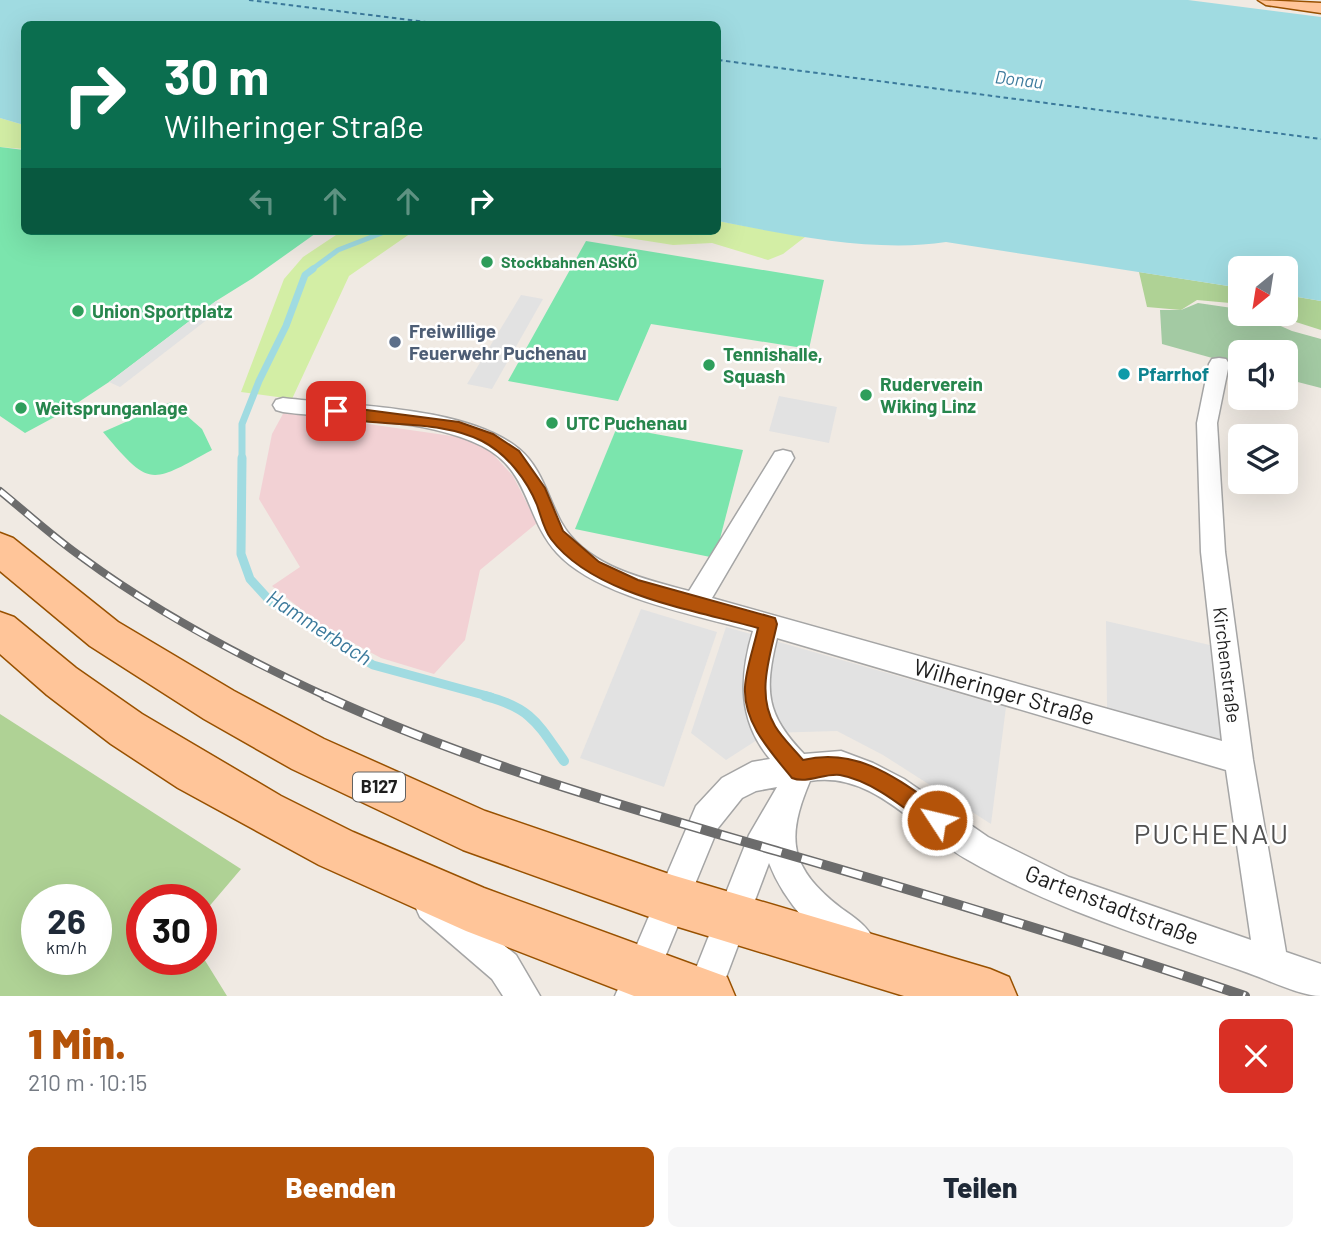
<!DOCTYPE html>
<html lang="de">
<head>
<meta charset="utf-8">
<style>
	:root { --surface:#fff; --page:#f6f6f7; --text:#1f2937; --muted:#747a83; --accent:#b45309 }
	body { margin:0; font-family:Barlow,sans-serif; background:var(--page); color:var(--text); height:100vh; display:flex; flex-direction:column; font-size:26px; white-space:nowrap }
	* { box-sizing:border-box; margin:0 }
	p { font-size:23px; color:var(--muted) }
	.icon { flex:none; width:38px; height:38px; fill:none; stroke:currentColor; stroke-width:2; stroke-linecap:round; stroke-linejoin:round }
	.map { position:relative; height:996px; overflow:hidden }
	.sheet { display:flex; flex-direction:column; background:var(--surface); flex:1 }
	.sheet>* { flex:none }
	.banner { position:absolute; left:21px; top:21px; width:700px; height:214px; border-radius:10px; box-shadow:0 7px 28px #0002; background:#0b6e4f; color:#fff; overflow:hidden }
	.needle { width:46px; rotate:210deg }
	.tools { position:absolute; left:1228px; top:256px; display:grid; gap:14px }
	.tools a { display:grid; place-items:center; width:70px; height:70px; border-radius:10px; background:var(--surface); box-shadow:0 7px 28px #0002; font-size:35px }
	.speed { position:absolute; left:21px; top:884px; display:flex; gap:14px; font-size:35px; font-weight:700; text-align:center }
	.speed>* { display:grid; place-content:center; width:91px; height:91px; border-radius:50%; background:var(--surface); box-shadow:0 7px 28px #0002; line-height:1 }
	.speed small { font-size:18px; font-weight:400 }
	.speed .limit { border:10px solid #d22; background:#fff; color:#111 }
	.pin { position:absolute; display:grid; place-items:center; width:60px; height:60px; color:#fff; margin:-30px; border-radius:14px; box-shadow:0 4px 10px #0006 }
	.me { position:absolute; width:77px; margin:-38px; rotate:305deg; stroke-linejoin:round; filter:drop-shadow(0 0 5px #0008) }
	.turn { display:flex; align-items:center; gap:24px; height:147px; padding:0 28px; font-size:32px }
	.turn .icon { width:91px; height:91px; stroke-width:2.5 }
	.turn b { display:block; font-size:49px; line-height:60px }
	.lanes { display:flex; align-items:center; height:66px; padding:0 28px; background:#0003; justify-content:center; gap:35px; direction:ltr }
	.lanes .off { opacity:.35 }
	.round { display:grid; place-items:center; flex:none; width:74px; height:74px; border-radius:10px; background:var(--page) }
	.summary { display:flex; align-items:center; justify-content:space-between; height:119px; padding:0 28px }
	h1 { font-size:42px; font-weight:800; line-height:52px; color:var(--accent) }
	.button { display:flex; gap:14px; margin-top:auto; padding:14px 28px }
	.button a { flex:1; height:80px; border-radius:10px; background:var(--accent); color:#fff; font-size:28px; font-weight:800; line-height:80px; text-align:center }
	.button a+a { background:var(--page); color:var(--text) }
	.map>svg:first-child { display:block }
</style>
</head>
<body>
<div class="map">
<svg width="1321" height="996" viewBox="0 0 1321 996">
	<rect width="100%" height="100%" fill="#f0eae3"/>
	<path fill="#f2d1d4" d="M284,412l182,26 26,15 21,23 24,47 -57,47 -15,70 -31,34 -53,-16 -58,-31 -51,-41 28,-19 -41,-68 13,-65z"/>
	<g fill="#d3eea5">
		<path d="M0,118l24,7v24l-24,-2z"/>
		<path d="M718,221l87,16 -22,17 -15,6 -56,-17 -39,2 -89,-14h134z"/>
		<path d="M342,231h72l-65,45 -57,123 -51,-7 43,-113 19,-22z"/>
	</g>
	<g fill="#afd295" fill-rule="evenodd">
		<path d="M1139,272l102,16v16l-44,-4 -16,10 -34,-3z"/>
		<path d="M1286,295l35,6v29l-53,-17h18z"/>
		<path d="M0,714l241,155 -40,47v-16h-59v59h59v-5l26,42h-227zM37,900h59v59h-59z"/>
	</g>
	<path fill="#a3caa3" d="M1198,303l41,6 2,4h10l41,18 29,8v49l-35,-9v-27h-45v14l-79,-22 -2,-34h21z"/>
	<g fill="#7be5ad">
		<path d="M0,147l24,3v81h295l-66,47 -37,23 -107,81 -47,31 -37,20 -25,-17z"/>
		<path d="M586,241l238,39 -15,69 -158,-25 -33,77 -110,-20z"/>
		<path d="M171,402l31,27 10,21c-62,34 -62,38 -109,-18z"/>
		<path d="M617,427l126,23 -28,108 -140,-29z"/>
	</g>
	<g fill="#e2e2e2">
		<path d="M521,295l22,4 -51,90 -25,-5z"/>
		<path d="M216,301l10,4 -106,82 -11,-5z"/>
		<path d="M779,396l58,11 -8,36 -60,-12z"/>
		<path d="M641,609l76,23 -53,155 -84,-29z"/>
		<path d="M1106,621l108,25 7,93 -114,-30z"/>
		<path d="M726,627l280,80 -15,117 -108,-69 -46,-24 -69,2 -42,27 -35,-27z"/>
	</g>
	<path fill="#a0dbe1" d="M0,0h1188l133,17v284l-35,-6v-27h-45v20l-295,-46c-70,11 -159,-7 -228,-21v-197h-694v101l-24,-7z"/>
	<g fill="none" stroke-linecap="round" stroke-linejoin="round">
		<path stroke="#a0dbe1" stroke-width="5" d="M311,270l27,-20 49,-19"/>
		<path stroke="#a0dbe1" stroke-width="7" d="M242,459v-35l17,-43 27,-55 19,-51 8,-6"/>
		<path stroke="#a0dbe1" stroke-width="9" d="M242,458l-1,96 9,25 20,22 103,64 118,32"/>
		<path stroke="#a0dbe1" stroke-width="10" d="M485,696c47,12 53,28 79,65"/>
		<g stroke="#3c7a9c" stroke-width="2" stroke-dasharray="4.5 3.5" stroke-linecap="butt">
			<path d="M249,0l193,24"/>
			<path d="M718,60l603,79"/>
		</g>
		<defs>
			<g id="street">
				<path d="M1219,358l7,1 3,5 -12,59 8,129 28,208 33,192 35,12v32c-22,0 -59,-19 -81,-26 -92,-33 -187,-61 -272,-110 -50,-28 -95,-90 -158,-79 -25,59 -20,87 31,127 14,10 27,18 34,34l-5,12 -12,5c-39,-17 -74,-57 -89,-96l-50,133h-34l64,-161 28,-48 -21,4 -14,7 -24,30 -69,168h-34l81,-190 26,-28 30,-16 18,-3c-32,-38 -31,-82 -17,-128 -57,-16 -156,-34 -196,-78 -33,-36 -26,-82 -75,-107 -56,-28 -137,-26 -199,-34l-7,-2 -3,-5 3,-5 7,-2c66,8 184,8 236,51 23,19 29,49 42,73 25,45 84,57 128,69l86,-139 8,-2 8,2 3,6 -82,140 510,143 -21,-189 -4,-129 12,-59 3,-5zM777,638l449,132 25,170 -182,-63 -81,-40 -84,-58 -31,-16 -32,-12 -37,3c-38,-40 -40,-62 -27,-116z"/>
				<path d="M431,890l11,5 74,60 24,41h-37l-11,-17 -72,-62 -5,-11 5,-11z"/>
			</g>
			<g id="primary">
				<path d="M1258,0l63,3v10l-55,-8z"/>
				<path d="M0,533l13,5 105,84 116,69 90,48 161,72 187,64 318,94 19,8 8,19h-113l-232,-71 -209,-75 -171,-81 -88,-50 -114,-73 -90,-75z"/>
				<path d="M0,612l14,5 62,51 66,46 139,82 72,36 131,56 243,89 8,19h-101l-168,-65 -147,-66 -141,-77 -67,-44 -64,-49 -47,-41z"/>
			</g>
		</defs>
		<use href="#street" stroke="#a5a5a5" stroke-width="3"/>
		<use href="#primary" stroke="#985100" stroke-width="3"/>
		<use href="#street" fill="#fff" fill-rule="evenodd"/>
		<use href="#primary" fill="#ffc599" fill-rule="evenodd"/>
		<defs>
			<path id="rail-far1" d="M0,491c27,22 54,47 83,67 76,56 160,100 245,139"/>
			<path id="rail" d="M325,696c145,67 301,111 455,156 156,45 311,92 465,144"/>
		</defs>
		<use href="#rail-far1" stroke="#6c6c6c" stroke-width="8"/>
		<use href="#rail" stroke="#6c6c6c" stroke-width="10"/>
		<use href="#rail-far1" stroke="#fff" stroke-width="5" stroke-dasharray="17" stroke-linecap="butt"/>
		<use href="#rail" stroke="#fff" stroke-width="7" stroke-dasharray="21" stroke-linecap="butt"/>
	</g>
	<path fill="#b45309" stroke="#753606" stroke-width="2" d="M336,406l123,16 34,12 26,17 26,37 18,43 36,31 39,18 137,38 2,6c-7,33 -21,70 -2,102 7,12 19,23 28,34 57,-14 98,22 142,52l3,8 -3,7 -8,3 -7,-3c-26,-19 -57,-46 -90,-52 -16,-2 -33,9 -48,3 -21,-26 -49,-55 -47,-91 1,-19 9,-40 13,-59 -64,-18 -165,-33 -207,-89 -7,-9 -10,-23 -14,-34 -10,-25 -30,-51 -55,-64 -45,-23 -103,-12 -151,-26l-3,-4z"/>
	<g fill="#2e9e5b" stroke="#fff" stroke-width="2.5">
		<circle cx="487" cy="262" r="7"/>
		<circle cx="78" cy="311" r="7"/>
		<circle cx="709" cy="365" r="7"/>
		<circle cx="866" cy="395" r="7"/>
		<circle cx="21" cy="408" r="7"/>
		<circle cx="552" cy="423" r="7"/>
	</g>
	<circle fill="#5c6f8a" stroke="#fff" stroke-width="2.5" cx="395" cy="342" r="7"/>
	<circle fill="#0f9aa8" stroke="#fff" stroke-width="2.5" cx="1124" cy="374" r="7"/>
	<g text-anchor="middle" stroke-width="5" stroke-linejoin="round" paint-order="stroke">
		<g font-size="16" font-weight="bold" fill="#27864d" stroke="#fff" text-anchor="start">
			<text x="501" y="268">Stockbahnen ASKÖ</text>
		</g>
		<g font-size="18" font-style="italic" fill="#3c7a9c" stroke="#fff">
			<text transform="translate(1019 80) rotate(7)" y="6">Donau</text>
		</g>
		<rect fill="#fff" stroke="#626262" stroke-width="2" x="353" y="772.5" width="52" height="29" rx="5"/>
		<g font-size="18" font-weight="bold" fill="#1e1e1e">
			<text x="379" y="793">B127</text>
		</g>
		<g font-size="19" font-weight="bold" fill="#27864d" stroke="#fff" text-anchor="start">
			<text x="92" y="318">Union Sportplatz</text>
			<text x="723" y="361">Tennishalle,<tspan x="723" dy="22">Squash</tspan></text>
			<text x="880" y="391">Ruderverein<tspan x="880" dy="22">Wiking Linz</tspan></text>
			<text x="35" y="415">Weitsprunganlage</text>
			<text x="566" y="430">UTC Puchenau</text>
		</g>
		<g font-size="19" font-weight="bold" fill="#4e5e75" stroke="#fff" text-anchor="start">
			<text x="409" y="338">Freiwillige<tspan x="409" dy="22">Feuerwehr Puchenau</tspan></text>
		</g>
		<g font-size="19" font-weight="bold" fill="#0d838f" stroke="#fff" text-anchor="start">
			<text x="1138" y="381">Pfarrhof</text>
		</g>
		<g font-size="19" fill="#1e1e1e" stroke="#fff">
			<text transform="translate(1227 665) rotate(83)" y="7">Kirchenstraße</text>
		</g>
		<g font-size="21" font-style="italic" fill="#3c7a9c" stroke="#fff">
			<text transform="translate(319 628) rotate(33)" y="7">Hammerbach</text>
		</g>
		<g font-size="23" fill="#1e1e1e" stroke="#fff">
			<text transform="translate(1004 692) rotate(16)" y="8">Wilheringer Straße</text>
			<text transform="translate(1112 905) rotate(21)" y="8">Gartenstadtstraße</text>
		</g>
		<g font-size="28" letter-spacing="2" fill="#515151" stroke="#fff">
			<text x="1212" y="844">PUCHENAU</text>
		</g>
	</g>
</svg>
<div class="tools">
<a><svg class="needle" viewBox="-14 -14 28 28"><path d="M0-13l5 13h-10z" fill="#e53935"/><path d="M0 13l5-13h-10z" fill="#747a83"/></svg></a>
<a><svg class="icon" aria-label="sound" viewBox="0 0 24 24"><path d="M4 9h4l5-4v14l-5-4H4zM17 9q2 3 0 6"/></svg></a>
<a><svg class="icon" aria-label="layers" viewBox="0 0 24 24"><path d="M12 4l9 5-9 5-9-5zM3 14l9 5 9-5"/></svg></a>
</div>
<div class="speed"><div>26<small>km/h</small></div><div class="limit">30</div></div>
<div class="pin" style="left:336px;top:411px;background:#d93025"><svg class="icon" aria-label="arrive" viewBox="0 0 24 24"><path d="M6 21V4h12l-3 4 3 4H6"/></svg></div>
<svg class="me" style="left:937px;top:820px" viewBox="-20 -20 40 40"><circle r="17" fill="#b45309" stroke="#fff" stroke-width="3"/><path d="M0-11L8 9 0 5-8 9z" fill="#fff"/></svg>
<div class="banner">
<div class="turn"><svg class="icon" aria-label="right" viewBox="0 0 24 24"><path d="M7 20v-9h11M14 6l5 5-5 5"/></svg><div><b>30 m</b>Wilheringer Straße</div></div>
<div class="lanes"><svg class="icon off" aria-label="left" viewBox="0 0 24 24"><path d="M17 20v-9H6M10 6l-5 5 5 5"/></svg><svg class="icon off" aria-label="ahead" viewBox="0 0 24 24"><path d="M12 20V5M6 11l6-6 6 6"/></svg><svg class="icon off" aria-label="ahead" viewBox="0 0 24 24"><path d="M12 20V5M6 11l6-6 6 6"/></svg><svg class="icon" aria-label="right" viewBox="0 0 24 24"><path d="M7 20v-9h11M14 6l5 5-5 5"/></svg></div>
</div>
</div>
<section class="sheet">
<div class="summary"><div><h1>1 Min.</h1><p>210 m · 10:15</p></div><a class="round" style="background:#d93025;color:#fff"><svg class="icon" aria-label="close" viewBox="0 0 24 24"><path d="M6 6l12 12M18 6L6 18"/></svg></a></div>
<div class="button"><a>Beenden</a><a>Teilen</a></div>
</section>
</body>
</html>
